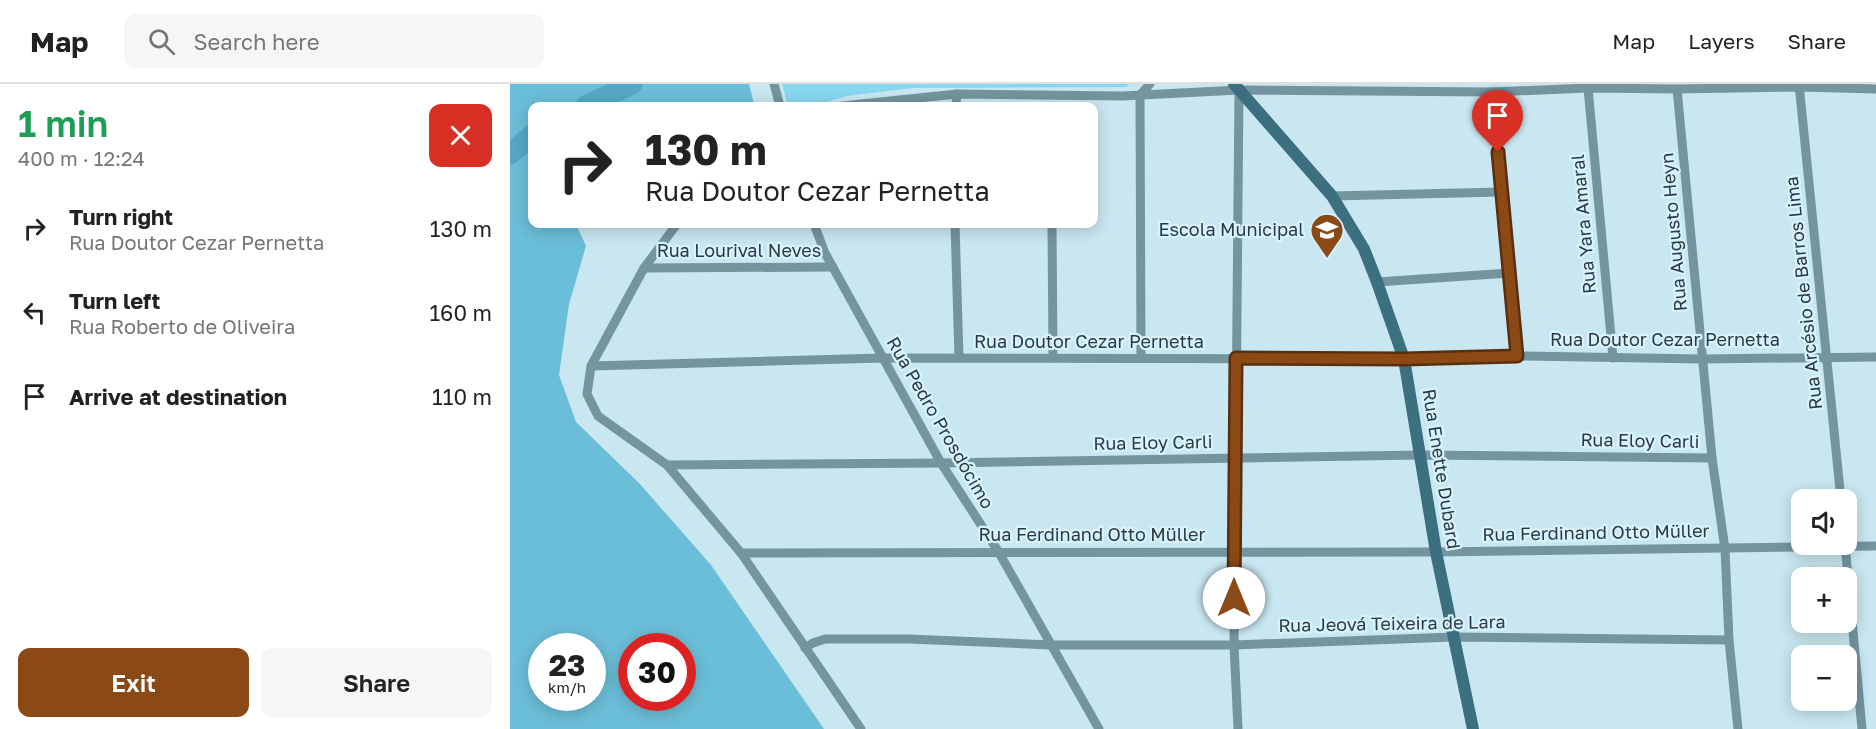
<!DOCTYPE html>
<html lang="en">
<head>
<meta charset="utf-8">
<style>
	:root { --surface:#fff; --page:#f6f6f6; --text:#222; --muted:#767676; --line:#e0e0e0; --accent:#8b4916 }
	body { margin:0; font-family:"Golos Text",sans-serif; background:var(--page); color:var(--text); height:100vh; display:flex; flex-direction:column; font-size:22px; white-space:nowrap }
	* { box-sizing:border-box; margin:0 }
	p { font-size:20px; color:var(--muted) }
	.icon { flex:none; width:33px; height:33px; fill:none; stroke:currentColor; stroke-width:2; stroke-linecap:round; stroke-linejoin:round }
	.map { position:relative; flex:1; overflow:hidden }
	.sheet { display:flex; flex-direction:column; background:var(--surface); width:510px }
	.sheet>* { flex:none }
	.banner { position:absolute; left:18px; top:18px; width:570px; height:126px; border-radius:12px; box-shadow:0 3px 15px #0003; background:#fff; color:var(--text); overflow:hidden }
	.tools { position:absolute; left:1281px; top:405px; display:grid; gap:12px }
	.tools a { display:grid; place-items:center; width:66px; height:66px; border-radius:12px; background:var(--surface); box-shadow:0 3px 15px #0003; font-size:30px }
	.speed { position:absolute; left:18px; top:549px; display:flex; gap:12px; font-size:30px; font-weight:700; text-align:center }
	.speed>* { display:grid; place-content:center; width:78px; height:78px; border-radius:50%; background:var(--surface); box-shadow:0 3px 15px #0003; line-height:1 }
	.speed small { font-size:15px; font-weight:400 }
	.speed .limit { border:9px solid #d22; background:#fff; color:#111 }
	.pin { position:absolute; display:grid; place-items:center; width:51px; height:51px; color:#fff; margin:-62px -26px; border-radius:50% 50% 50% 0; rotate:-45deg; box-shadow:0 0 6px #0007 }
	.pin .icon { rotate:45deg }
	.me { position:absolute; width:66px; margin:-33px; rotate:0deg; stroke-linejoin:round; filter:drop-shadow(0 0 4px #0008) }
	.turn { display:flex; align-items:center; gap:21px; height:126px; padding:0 18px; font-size:27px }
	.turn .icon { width:78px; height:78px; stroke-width:2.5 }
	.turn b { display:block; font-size:42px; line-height:51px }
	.round { display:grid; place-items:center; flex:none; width:63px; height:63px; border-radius:12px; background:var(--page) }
	.headline { display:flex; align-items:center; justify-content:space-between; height:102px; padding:0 18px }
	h1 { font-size:36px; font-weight:600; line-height:45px; color:#1e9e55 }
	.action { display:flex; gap:12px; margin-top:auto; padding:12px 18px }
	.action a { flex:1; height:69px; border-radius:12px; background:var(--accent); color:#fff; font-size:24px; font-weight:600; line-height:69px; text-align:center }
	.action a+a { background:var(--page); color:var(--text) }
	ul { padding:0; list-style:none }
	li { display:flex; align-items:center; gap:18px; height:84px; padding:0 18px }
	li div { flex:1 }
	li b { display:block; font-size:22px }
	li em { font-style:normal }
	header { display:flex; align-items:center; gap:36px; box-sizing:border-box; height:84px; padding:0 30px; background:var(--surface); border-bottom:2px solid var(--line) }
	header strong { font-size:28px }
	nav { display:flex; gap:33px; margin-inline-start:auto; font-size:21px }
	.search { width:420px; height:54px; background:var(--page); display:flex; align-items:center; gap:15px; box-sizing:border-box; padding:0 21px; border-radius:12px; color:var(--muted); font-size:22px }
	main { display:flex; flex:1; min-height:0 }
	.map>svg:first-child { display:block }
</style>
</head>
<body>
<header>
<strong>Map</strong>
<div class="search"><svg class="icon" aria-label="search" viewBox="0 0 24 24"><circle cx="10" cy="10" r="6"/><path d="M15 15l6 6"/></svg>Search here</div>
<nav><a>Map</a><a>Layers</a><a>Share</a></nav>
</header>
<main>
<section class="sheet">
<div class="headline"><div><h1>1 min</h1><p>400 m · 12:24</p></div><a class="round" style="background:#d93025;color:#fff"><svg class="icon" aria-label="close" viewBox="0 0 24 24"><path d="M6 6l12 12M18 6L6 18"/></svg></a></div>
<ul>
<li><svg class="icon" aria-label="right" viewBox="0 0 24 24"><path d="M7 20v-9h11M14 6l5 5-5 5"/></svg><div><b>Turn right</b><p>Rua Doutor Cezar Pernetta</p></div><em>130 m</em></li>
<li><svg class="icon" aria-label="left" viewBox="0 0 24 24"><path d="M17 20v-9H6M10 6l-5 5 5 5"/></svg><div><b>Turn left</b><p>Rua Roberto de Oliveira</p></div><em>160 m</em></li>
<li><svg class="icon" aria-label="arrive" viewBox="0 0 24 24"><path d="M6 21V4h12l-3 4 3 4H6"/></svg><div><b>Arrive at destination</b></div><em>110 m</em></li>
</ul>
<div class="action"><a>Exit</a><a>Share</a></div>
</section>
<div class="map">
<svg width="1366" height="645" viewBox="0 0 1366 645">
	<rect width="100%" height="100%" fill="#c9e7f1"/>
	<path fill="#87d7f1" d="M272,0h347l-3,3 -214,1 -65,8 -34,10h-25z"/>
	<path fill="#6bbed8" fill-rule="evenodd" d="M0,0h239l5,20h-35l-1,2h-186v118h44l10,22 -17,58 -10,71 17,47 64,62 71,81 113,164h-314zM32,562h50v52h-50zM122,562h50v52h-50z"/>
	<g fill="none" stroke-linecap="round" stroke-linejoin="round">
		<g stroke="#55a8c3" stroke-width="21">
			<path d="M76,22l46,-22"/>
			<path d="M0,70l22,-19"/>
		</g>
		<g stroke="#7494a0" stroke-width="9">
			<path d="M264,0l6,22"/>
			<path d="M1289,0l42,416"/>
			<path d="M1078,4l25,270"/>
			<path d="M1167,5l35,369 13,91 4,91 9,89"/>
			<path d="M981,8l11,100 15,164"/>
			<path d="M332,22l115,-12 166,2 116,-6 252,2 97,-4 89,1 123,-2 76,2"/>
			<path d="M446,22l1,-12"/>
			<path d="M822,112l170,-4"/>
			<path d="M167,140l-33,44 -53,98 -4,28 11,22 69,49 74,88 120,176"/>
			<path d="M304,140l11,29 116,210 57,88 101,178"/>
			<path d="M445,140l4,134"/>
			<path d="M542,140l1,134"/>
			<path d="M134,184l189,-1"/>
			<path d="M867,198l133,-9"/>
			<path d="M631,274l-1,-263 10,-11"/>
			<path d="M81,282l292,-8 521,1 113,-3 185,3 174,-2"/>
			<path d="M157,381l274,-2 479,-8 292,3"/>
			<path d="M1335,460l17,185"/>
			<path d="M231,469l695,-1 440,-6"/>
			<path d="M295,564l8,-5 12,-4h84l142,6h183l220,-8 275,3"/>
			<path d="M728,645l-4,-84 5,-555"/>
		</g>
		<path stroke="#3c6f80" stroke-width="12" d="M724,0l98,112 32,53 13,33 27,77 32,193 37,177"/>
	</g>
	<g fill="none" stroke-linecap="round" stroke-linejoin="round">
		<defs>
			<path id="route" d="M724,514l2,-240 168,1 113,-3 -19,-204"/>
		</defs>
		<use href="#route" stroke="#5a2f0e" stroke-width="15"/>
		<use href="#route" stroke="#8b4916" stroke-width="10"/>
	</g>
	<defs>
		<symbol id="school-pin" viewBox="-11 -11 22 30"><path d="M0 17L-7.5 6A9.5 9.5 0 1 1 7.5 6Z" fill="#8b4916" stroke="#d6f4ff"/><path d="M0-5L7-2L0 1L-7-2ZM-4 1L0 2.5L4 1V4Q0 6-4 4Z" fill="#fff"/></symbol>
	</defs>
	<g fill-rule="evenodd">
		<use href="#school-pin" x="798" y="127" width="38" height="52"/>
	</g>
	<g text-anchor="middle" stroke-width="4.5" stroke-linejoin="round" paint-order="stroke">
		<g font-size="18" fill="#2d393d" stroke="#d6f4ff">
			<text transform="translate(1074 140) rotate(-95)" y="6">Rua Yara Amaral</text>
			<text transform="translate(1164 148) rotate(-95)" y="6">Rua Augusto Heyn</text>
			<text x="229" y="173">Rua Lourival Neves</text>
			<text transform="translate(1294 209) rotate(-96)" y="6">Rua Arcésio de Barros Lima</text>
			<text x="1155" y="262">Rua Doutor Cezar Pernetta</text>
			<text x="579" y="264">Rua Doutor Cezar Pernetta</text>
			<text transform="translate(430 339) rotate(60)" y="6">Rua Pedro Prosdócimo</text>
			<text transform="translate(1130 357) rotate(1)" y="6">Rua Eloy Carli</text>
			<text transform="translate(643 359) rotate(-1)" y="6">Rua Eloy Carli</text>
			<text transform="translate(931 385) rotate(81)" y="6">Rua Enette Dubard</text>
			<text transform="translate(1086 449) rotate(-1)" y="6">Rua Ferdinand Otto Müller</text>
			<text x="582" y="457">Rua Ferdinand Otto Müller</text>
			<text transform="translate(882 540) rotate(-1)" y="6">Rua Jeová Teixeira de Lara</text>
		</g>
		<g font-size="18" fill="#2d393d" stroke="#d6f4ff" text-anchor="end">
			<text x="794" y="152">Escola Municipal</text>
		</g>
	</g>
</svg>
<div class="tools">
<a><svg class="icon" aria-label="sound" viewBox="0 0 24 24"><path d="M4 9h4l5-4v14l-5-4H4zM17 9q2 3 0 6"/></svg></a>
<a>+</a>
<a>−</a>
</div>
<div class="speed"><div>23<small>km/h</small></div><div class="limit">30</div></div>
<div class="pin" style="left:988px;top:68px;background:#d93025"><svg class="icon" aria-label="arrive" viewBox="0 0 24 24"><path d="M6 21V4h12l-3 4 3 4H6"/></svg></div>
<svg class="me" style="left:724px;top:514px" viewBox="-20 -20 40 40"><circle r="19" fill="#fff"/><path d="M0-13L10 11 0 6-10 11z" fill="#8b4916"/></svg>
<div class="banner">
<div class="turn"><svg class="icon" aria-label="right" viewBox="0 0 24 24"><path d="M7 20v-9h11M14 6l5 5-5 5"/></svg><div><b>130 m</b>Rua Doutor Cezar Pernetta</div></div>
</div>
</div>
</main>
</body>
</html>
